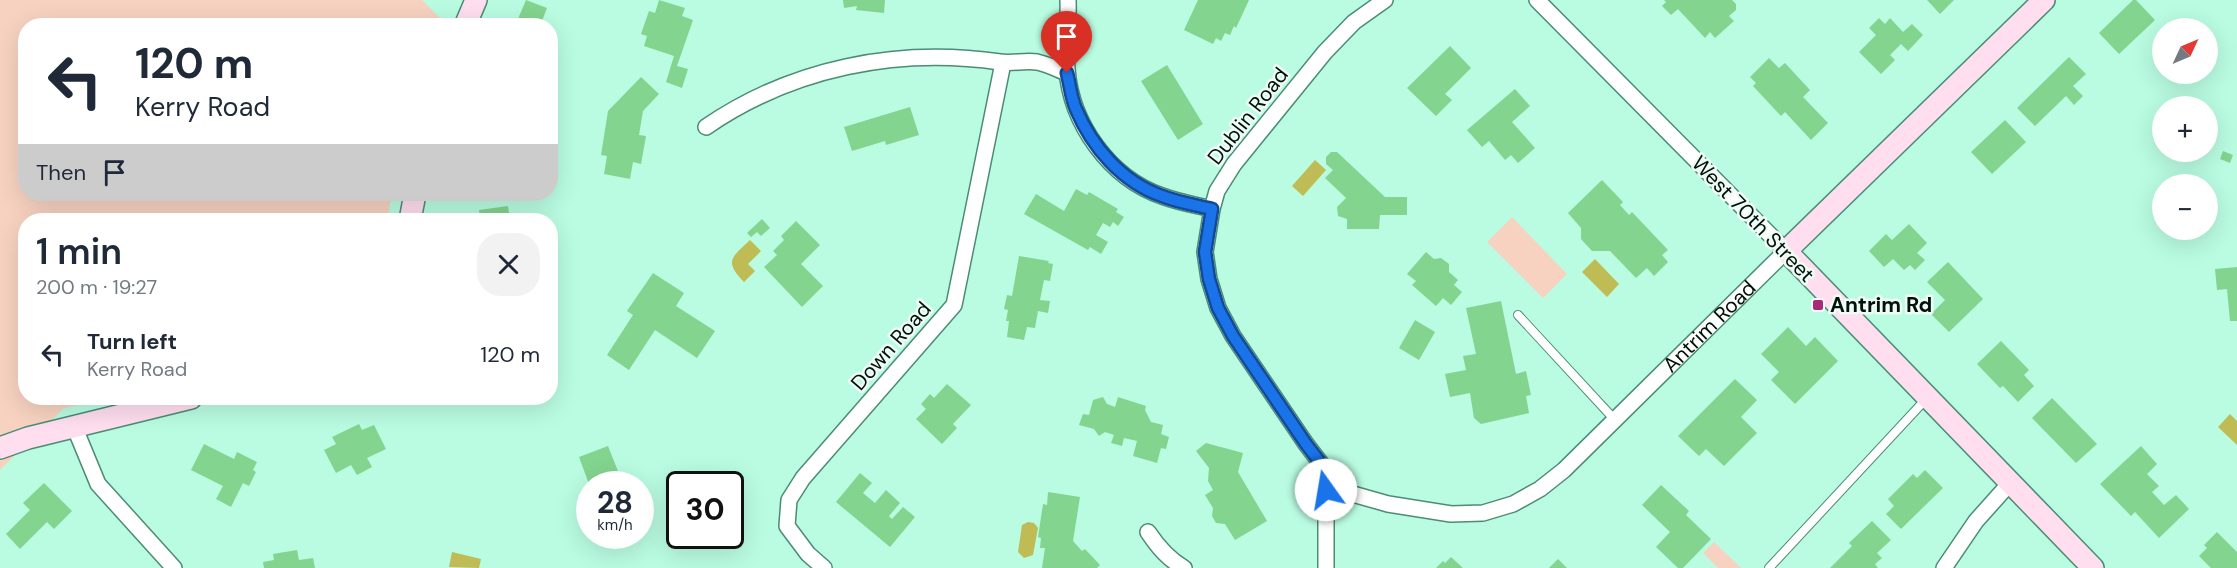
<!DOCTYPE html>
<html lang="en">
<head>
<meta charset="utf-8">
<style>
	:root { --surface:#fff; --page:#f2f2f3; --text:#1f2937; --muted:#747a83 }
	body { margin:0; font-family:"DM Sans",sans-serif; background:var(--page); color:var(--text); height:100vh; display:flex; flex-direction:column; font-size:22px; white-space:nowrap }
	* { box-sizing:border-box; margin:0 }
	p { font-size:20px; color:var(--muted) }
	.icon { flex:none; width:33px; height:33px; fill:none; stroke:currentColor; stroke-width:2; stroke-linecap:round; stroke-linejoin:round }
	.map { position:relative; flex:1; overflow:hidden }
	.sheet { position:absolute; left:18px; top:213px; width:540px; height:192px; display:flex; flex-direction:column; background:var(--surface); border-radius:24px; box-shadow:0 6px 24px #0002 }
	.sheet>* { flex:none }
	.banner { position:absolute; left:18px; top:18px; width:540px; height:183px; border-radius:24px; box-shadow:0 6px 24px #0002; background:#fff; color:var(--text); overflow:hidden }
	.needle { width:39px; rotate:46deg }
	.buttons { position:absolute; left:2152px; top:18px; display:grid; gap:12px }
	.buttons a { display:grid; place-items:center; width:66px; height:66px; border-radius:50%; background:var(--surface); box-shadow:0 6px 24px #0002; font-size:30px }
	.speed { position:absolute; left:576px; top:471px; display:flex; gap:12px; font-size:30px; font-weight:700; text-align:center }
	.speed>* { display:grid; place-content:center; width:78px; height:78px; border-radius:50%; background:var(--surface); box-shadow:0 6px 24px #0002; line-height:1 }
	.speed small { font-size:15px; font-weight:400 }
	.speed .limit { border:3px solid #111; border-radius:9px; background:#fff; color:#111 }
	.pin { position:absolute; display:grid; place-items:center; width:51px; height:51px; color:#fff; margin:-62px -26px; border-radius:50% 50% 50% 0; rotate:-45deg; box-shadow:0 0 6px #0007 }
	.pin .icon { rotate:45deg }
	.me { position:absolute; width:66px; margin:-33px; rotate:347deg; stroke-linejoin:round; filter:drop-shadow(0 0 4px #0008) }
	.turn { display:flex; align-items:center; gap:21px; height:126px; padding:0 18px; font-size:27px }
	.turn .icon { width:78px; height:78px; stroke-width:2.5 }
	.turn b { display:block; font-size:42px; line-height:51px }
	.then { display:flex; align-items:center; height:57px; padding:0 18px; background:#0003; gap:12px; font-size:22px }
	.round { display:grid; place-items:center; flex:none; width:63px; height:63px; border-radius:24px; background:var(--page) }
	.summary { display:flex; align-items:center; justify-content:space-between; height:102px; padding:0 18px }
	h1 { font-size:36px; font-weight:600; line-height:45px }
	ul { padding:0; list-style:none }
	li { display:flex; align-items:center; gap:18px; height:78px; padding:0 18px }
	li div { flex:1 }
	li b { display:block; font-size:22px }
	li em { font-style:normal }
	.map>svg:first-child { display:block }
</style>
</head>
<body>
<div class="map">
<svg width="2237" height="568" viewBox="0 0 2237 568">
	<rect width="100%" height="100%" fill="#b9fce1"/>
	<g fill="#f7d2c0">
		<path d="M0,0h422l18,18 -2,7 -412,1v168h366l-5,26h-361v178h84l-46,10 -64,62z"/>
		<path d="M1512,217l55,57 -24,24 -56,-56z"/>
		<path d="M1714,542l27,26h-23l-15,-15z"/>
	</g>
	<g fill="#bfbc55">
		<path d="M1315,160l11,10 -23,26 -11,-10z"/>
		<path d="M750,240l11,11 -13,13 7,7 -11,11c-20,-21 -13,-24 6,-42z"/>
		<path d="M1595,259l24,25 -12,13 -25,-25z"/>
		<path d="M2230,414l7,7v24l-19,-18z"/>
		<path d="M1028,522l6,1 4,5 -5,27 -9,3 -6,-6 4,-27z"/>
		<path d="M452,552l29,7 -2,9 -30,-1z"/>
	</g>
	<g fill="#83d48f">
		<path d="M526,0l21,8 -7,18h-25z"/>
		<path d="M659,0l26,8 -3,8 11,4 -16,46 11,3 -6,19 -16,-6 8,-26 -30,-10 3,-10 -6,-2 8,-23 6,2z"/>
		<path d="M843,0h42l-1,13 -28,-3 1,-4 -13,2z"/>
		<path d="M1198,0h51l-13,28 -2,-2 -4,9 -5,-2 -4,8 -5,-3 -3,6 -29,-14z"/>
		<path d="M1664,0h68l4,4v6l-7,6 5,5 -19,17 -5,-6 -5,6 -27,-29 -7,6 -9,-9 4,-4z"/>
		<path d="M1927,0h27l-14,14z"/>
		<path d="M2133,0h3l19,20 -36,34 -20,-21z"/>
		<path d="M1879,18l6,6 5,-6 13,14 9,-8 11,11 -15,16 -7,-7 -11,11 5,5 -14,14 -22,-22 17,-17 -7,-7z"/>
		<path d="M1450,46l21,22 -26,26 7,6 -16,16 -29,-28z"/>
		<path d="M2069,57l17,17 -13,12 10,10 -9,9 -8,-9 -31,30 -18,-18z"/>
		<path d="M1769,58l10,10 6,-5 25,27 -7,7 25,26 -17,17 -26,-28 -4,4 -28,-30 3,-3 -6,-6z"/>
		<path d="M1167,65l36,59 -25,16 -37,-59z"/>
		<path d="M641,77l18,17 -16,17 -4,24 7,1 -5,28 -8,-2 -3,17 -26,-5 3,-18 -6,-1 7,-44z"/>
		<path d="M1515,89l15,17 -18,16 23,26 -17,15 -7,-8 -6,5 -16,-19 -7,6 -15,-17z"/>
		<path d="M910,107l9,28 -33,10 -1,-4 -33,10 -8,-24z"/>
		<path d="M2005,120l21,22 -34,32 -21,-22z"/>
		<path d="M2223,151l10,4 -3,8 -10,-4z"/>
		<path d="M1331,152h6l48,45h22v18h-27l-1,14h-32v-10l-9,-3 -1,-9 9,-9 -21,-20 8,-8 -7,-6v-7z"/>
		<path d="M1602,180l21,22 -3,3 9,10 3,-3 36,38 -6,5 6,7 -14,14 -7,-8 -11,10 -26,-27h-18l-11,-12v-11l-13,-15z"/>
		<path d="M1076,189l11,6 2,-3 29,17 -2,3 8,5 -6,9 -5,-4 -3,5 -7,-4 -7,12 12,7 -7,12 -11,-7 -2,3 -64,-36 12,-20 28,17z"/>
		<path d="M508,206l2,14h-30l-1,-10z"/>
		<path d="M762,219l8,9 -9,8 -4,-4 -6,5 -4,-4z"/>
		<path d="M796,221l24,24 -19,19 22,22 -21,21 -38,-40 13,-12 -4,-4 11,-11 -3,-4z"/>
		<path d="M1909,224l18,19 -10,10 8,7 -10,10 -5,-5 -6,5 -11,-11 -9,8 -15,-16 17,-17 6,6z"/>
		<path d="M1426,252l8,7 7,-1 8,6v8l9,8 -4,5 8,7 -11,13 -8,-7 -7,8 -24,-21 4,-4 -9,-7z"/>
		<path d="M1019,256l30,5 -1,2 5,1 -3,17 -6,-1 -4,20 10,1 -2,12 -10,-2 -3,17 -8,-1 -3,13 -17,-3 2,-16h-3l2,-11 -4,-1 3,-14 5,1z"/>
		<path d="M1948,262l35,37 -34,33 -18,-18 14,-14 -18,-18z"/>
		<path d="M2237,267v54h-7l-3,-32 -10,1 -2,-21z"/>
		<path d="M653,273l31,20 -8,13 39,25 -18,27 -42,-28 -26,40 -22,-15 26,-40 -6,-4z"/>
		<path d="M1501,301l15,73 10,-3 5,24 -5,1 3,17 -48,11 -7,-6 -4,-25 -20,4 -5,-23 21,-4 -3,-14 13,-2 -10,-46z"/>
		<path d="M1415,320l20,12 -16,28 -20,-12z"/>
		<path d="M1788,327l18,19 9,-9 23,24 -43,43 -24,-24 8,-8 -18,-18z"/>
		<path d="M2001,341l28,29 -5,5 10,11 -16,16 -15,-16 -3,2 -23,-24z"/>
		<path d="M1735,379l22,21 -16,17 16,16 -33,33 -18,-17 -7,7 -21,-20z"/>
		<path d="M947,384l24,21 -18,19 4,4 -15,16 -26,-25 10,-10 -5,-5 9,-10 4,4z"/>
		<path d="M1103,397l4,7 8,3 3,-10 28,9 -1,4 6,12 12,3 -2,9 8,3 -3,12 -5,-1 -4,15 -24,-7 4,-15 -13,-3 -2,8 -11,-3 3,-8 -9,-3 -6,4 -5,-7 -15,-4 4,-11 6,1 4,-15z"/>
		<path d="M2052,398l45,46 -21,19 -44,-45z"/>
		<path d="M359,424l3,6 12,-5 12,24 -19,9 5,9 -15,8 -6,-10 -15,8 -12,-23 12,-6 -4,-7z"/>
		<path d="M1206,443l37,10 -5,19 29,49 -32,19 -10,-16 -9,-1 -4,-7 1,-8 -8,-13 8,-5 -5,-9 1,-13 -13,-17z"/>
		<path d="M204,444l30,15 3,-7 20,10 -4,8 3,2 -7,14 -6,-3 -12,24 -15,-8 7,-13 -32,-16z"/>
		<path d="M608,446l15,38h-34l-10,-27z"/>
		<path d="M2141,446l16,18 -10,10 12,12 -7,6 12,13 12,-10 13,14 -30,29 -24,-26 -4,4 -31,-32z"/>
		<path d="M1925,470l18,18 -42,41 -15,-15 8,-8 -6,-7 25,-25 4,4z"/>
		<path d="M860,473l12,10 -9,10 12,10 11,-13 14,13 -11,13 3,3 11,-12 12,10 -25,30 -54,-45z"/>
		<path d="M44,483l28,28 -18,18 -7,-7 -27,27 -14,-15 24,-24 -7,-7z"/>
		<path d="M1661,485l28,26 -3,4 25,24 -28,29h-5l-22,-21 14,-15 -28,-27z"/>
		<path d="M1048,492l32,5 -7,44 9,10 3,-2 15,16 -3,3h-55l3,-20h-5l1,-10 -3,-1 5,-33 4,1z"/>
		<path d="M1872,521l19,19 -14,13 5,5 -7,6 3,4h-48l22,-22 -3,-3z"/>
		<path d="M2217,532l20,20v16h-26l-12,-12 8,-8 -3,-3z"/>
		<path d="M297,550l2,10 14,-2 2,10h-51l-1,-6 11,-2 -1,-6z"/>
		<path d="M1451,557l12,11h-27l7,-7 2,2z"/>
		<path d="M1558,559l9,9h-18z"/>
	</g>
	<g fill="none" stroke-linecap="round" stroke-linejoin="round">
		<defs>
			<g id="lane">
				<path d="M1518,315l97,105"/>
				<path d="M1769,568l158,-170"/>
			</g>
			<g id="street">
				<path d="M1068,0c1,23 -3,46 -1,69 4,55 43,109 95,127 16,6 33,9 50,13"/>
				<path id="s1" d="M1385,0l-31,22 -29,30 -91,112 -17,27 -5,18 -7,43 4,27 9,29 15,28 73,108 36,47 46,13 63,10 32,-1 30,-9 27,-15 24,-19 222,-219 -249,-251"/>
				<path d="M706,127c86,-59 191,-80 294,-65 12,2 25,-2 37,0 10,2 20,7 30,11"/>
				<path d="M74,426l24,58 76,84"/>
				<path d="M1148,532c10,15 20,27 36,36"/>
				<path d="M824,568l-16,-14 -21,-28 2,-26 14,-22 151,-173 49,-242"/>
				<path d="M1326,568v-98"/>
				<path d="M1944,568l32,-47 34,-38"/>
			</g>
			<g id="secondary">
				<path d="M2044,0l-258,251 307,317"/>
				<path d="M465,26l11,-26"/>
				<path d="M410,220l5,-26"/>
				<path d="M0,448l28,-10 163,-40"/>
			</g>
		</defs>
		<use href="#lane" stroke="#4c8c75" stroke-width="10"/>
		<use href="#street" stroke="#4c8c75" stroke-width="18"/>
		<use href="#secondary" stroke="#4c8c75" stroke-width="24"/>
		<use href="#lane" stroke="#fff" stroke-width="8"/>
		<use href="#street" stroke="#fff" stroke-width="15"/>
		<use href="#secondary" stroke="#fedeef" stroke-width="21"/>
	</g>
	<g fill="none" stroke-linecap="round" stroke-linejoin="round">
		<defs>
			<path id="route" d="M1067,73c3,12 4,25 9,36 16,38 46,73 86,87 15,6 33,9 50,13l-7,43 4,27 9,29 15,28 73,108 20,26v20"/>
		</defs>
		<use href="#route" stroke="#114b97" stroke-width="15"/>
		<use href="#route" stroke="#1a73e8" stroke-width="10"/>
	</g>
	<rect fill="#a92a78" stroke="#effcf6" stroke-width="2" x="1812" y="299" width="12" height="12" rx="3"/>
	<g text-anchor="middle" stroke-width="5" stroke-linejoin="round" paint-order="stroke">
		<g font-size="21" fill="#001209" stroke="#effcf6">
			<text transform="translate(1248 116) rotate(-52)" y="7">Dublin Road</text>
			<text transform="translate(1753 219) rotate(46)" y="7">West 70th Street</text>
			<text dy="7" stroke="none"><textPath href="#s1" startOffset="1038">Antrim Road</textPath></text>
			<text transform="translate(891 346) rotate(-49)" y="7">Down Road</text>
		</g>
		<g font-size="21" font-weight="bold" fill="#001209" stroke="#effcf6" text-anchor="start">
			<text x="1830" y="312">Antrim Rd</text>
		</g>
	</g>
</svg>
<div class="buttons">
<a><svg class="needle" viewBox="-14 -14 28 28"><path d="M0-13l5 13h-10z" fill="#e53935"/><path d="M0 13l5-13h-10z" fill="#747a83"/></svg></a>
<a>+</a>
<a>−</a>
</div>
<div class="speed"><div>28<small>km/h</small></div><div class="limit">30</div></div>
<div class="pin" style="left:1067px;top:73px;background:#d93025"><svg class="icon" aria-label="arrive" viewBox="0 0 24 24"><path d="M6 21V4h12l-3 4 3 4H6"/></svg></div>
<svg class="me" style="left:1326px;top:490px" viewBox="-20 -20 40 40"><circle r="19" fill="#fff"/><path d="M0-13L10 11 0 6-10 11z" fill="#1a73e8"/></svg>
<div class="banner">
<div class="turn"><svg class="icon" aria-label="left" viewBox="0 0 24 24"><path d="M17 20v-9H6M10 6l-5 5 5 5"/></svg><div><b>120 m</b>Kerry Road</div></div>
<div class="then">Then<svg class="icon" aria-label="arrive" viewBox="0 0 24 24"><path d="M6 21V4h12l-3 4 3 4H6"/></svg></div>
</div>
<section class="sheet">
<div class="summary"><div><h1>1 min</h1><p>200 m · 19:27</p></div><a class="round"><svg class="icon" aria-label="close" viewBox="0 0 24 24"><path d="M6 6l12 12M18 6L6 18"/></svg></a></div>
<ul>
<li><svg class="icon" aria-label="left" viewBox="0 0 24 24"><path d="M17 20v-9H6M10 6l-5 5 5 5"/></svg><div><b>Turn left</b><p>Kerry Road</p></div><em>120 m</em></li>
</ul>
</section>
</div>
</body>
</html>
